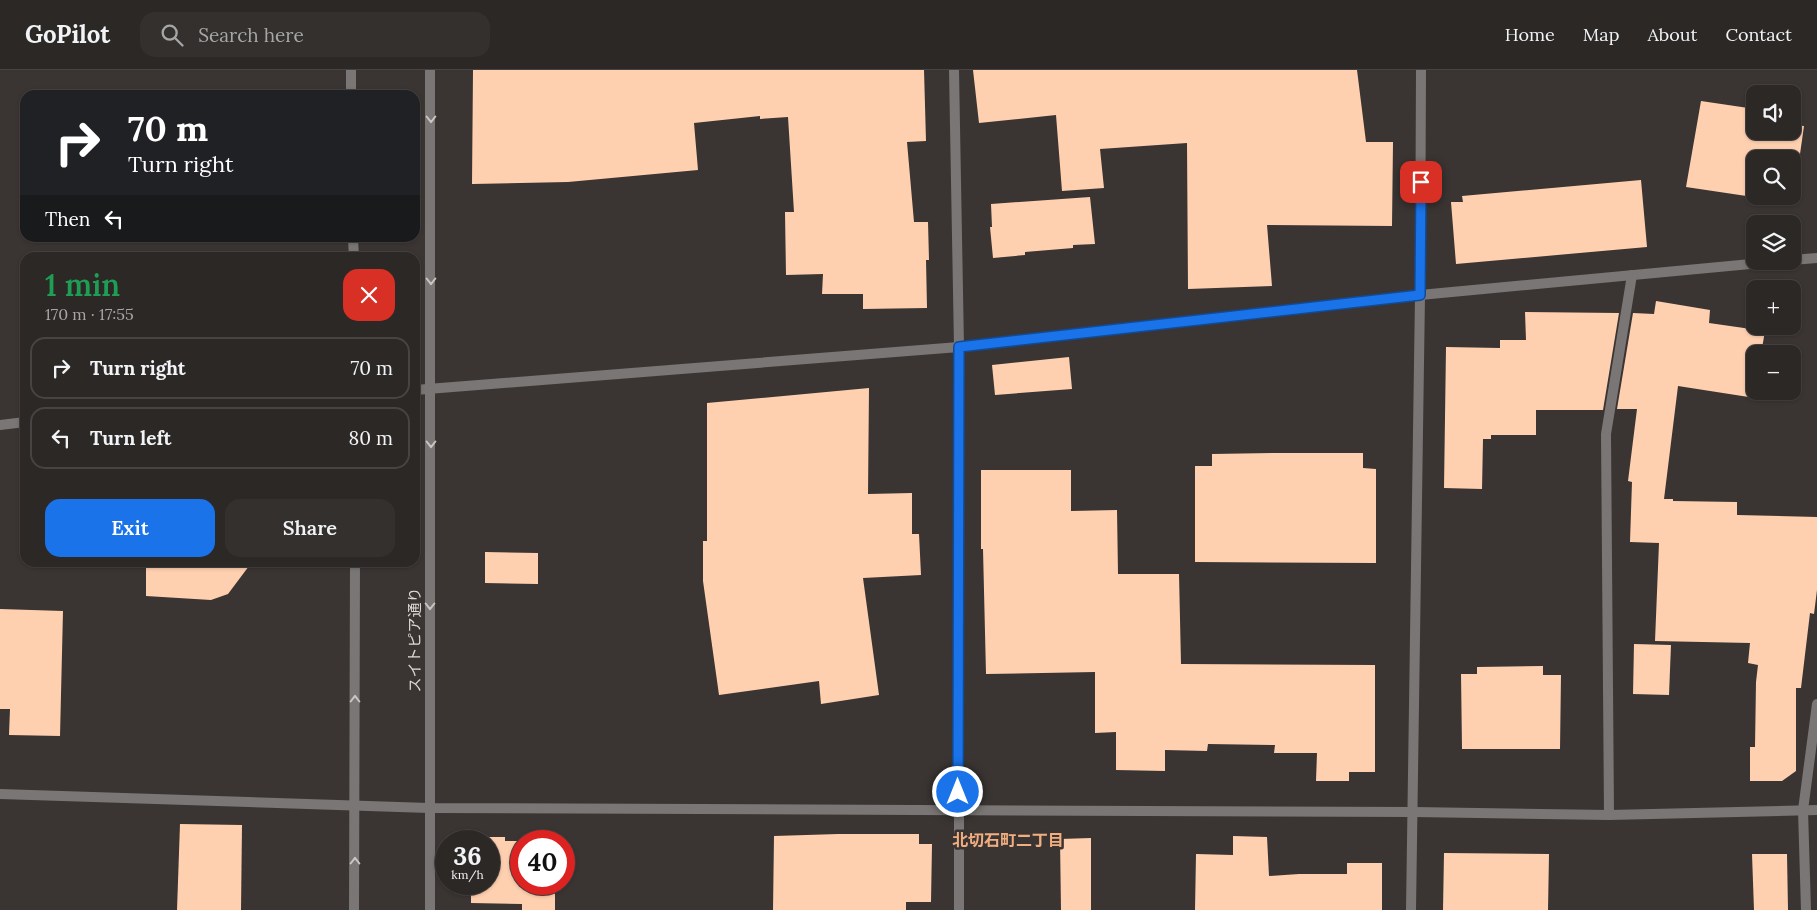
<!DOCTYPE html>
<html lang="en">
<head>
<meta charset="utf-8">
<style>
	:root { --surface:#2c2826; --page:#34302e; --text:#f1f3f6; --muted:#a6a6a7; --line:#484443; --accent:#1a73e8 }
	body { margin:0; font-family:Lora,"Noto Sans JP",serif; background:var(--page); color:var(--text); height:100vh; display:flex; flex-direction:column; font-size:19px; white-space:nowrap }
	* { box-sizing:border-box; margin:0 }
	p { font-size:16px; color:var(--muted) }
	.icon { flex:none; width:28px; height:28px; fill:none; stroke:currentColor; stroke-width:2; stroke-linecap:round; stroke-linejoin:round }
	.map { position:relative; flex:1; overflow:hidden }
	.panel { position:absolute; left:20px; top:182px; width:400px; height:315px; display:flex; flex-direction:column; background:var(--surface); border-radius:15px; box-shadow:0 1px 4px #0004,0 0 0 1px var(--line) }
	.panel>* { flex:none }
	.banner { position:absolute; left:20px; top:20px; width:400px; height:152px; border-radius:15px; box-shadow:0 1px 4px #0004,0 0 0 1px var(--line); background:#202124; color:#fff; overflow:hidden }
	.buttons { position:absolute; left:1746px; top:15px; display:grid; gap:10px }
	.buttons a { display:grid; place-items:center; width:55px; height:55px; border-radius:10px; background:var(--surface); box-shadow:0 1px 4px #0004,0 0 0 1px var(--line); font-size:25px }
	.speed { position:absolute; left:435px; top:760px; display:flex; gap:10px; font-size:25px; font-weight:700; text-align:center }
	.speed>* { display:grid; place-content:center; width:65px; height:65px; border-radius:50%; background:var(--surface); box-shadow:0 1px 4px #0004,0 0 0 1px var(--line); line-height:1 }
	.speed small { font-size:12px; font-weight:400 }
	.speed .limit { border:8px solid #d22; background:#fff; color:#111 }
	.pin { position:absolute; display:grid; place-items:center; width:42px; height:42px; color:#fff; margin:-21px; border-radius:10px; box-shadow:0 2px 8px #0006 }
	.me { position:absolute; width:55px; margin:-28px; rotate:0deg; stroke-linejoin:round; filter:drop-shadow(0 0 4px #0008) }
	.turn { display:flex; align-items:center; gap:18px; height:105px; padding:0 25px; font-size:22px }
	.turn .icon { width:65px; height:65px; stroke-width:2.5 }
	.turn b { display:block; font-size:35px; line-height:42px }
	.then { display:flex; align-items:center; height:48px; padding:0 25px; background:#0003; gap:10px; font-size:19px }
	.round { display:grid; place-items:center; flex:none; width:52px; height:52px; border-radius:15px; background:var(--page) }
	.overview { display:flex; align-items:center; justify-content:space-between; height:85px; padding:0 25px }
	h1 { font-size:30px; font-weight:600; line-height:38px; color:#1e9e55 }
	.action { display:flex; gap:10px; margin-top:auto; padding:10px 25px }
	.action a { flex:1; height:58px; border-radius:15px; background:var(--accent); color:#fff; font-size:20px; font-weight:600; line-height:58px; text-align:center }
	.action a+a { background:var(--page); color:var(--text) }
	ul { padding:0; list-style:none }
	li { display:flex; align-items:center; gap:15px; height:62px; margin:0 10px 8px; padding:0 15px; border:2px solid var(--line); border-radius:15px }
	li div { flex:1 }
	li b { display:block; font-size:19px }
	li em { font-style:normal }
	header { display:flex; align-items:center; gap:30px; box-sizing:border-box; height:70px; padding:0 25px; background:var(--surface); border-bottom:1px solid var(--line) }
	header strong { font-size:24px }
	nav { display:flex; gap:28px; margin-inline-start:auto; font-size:18px }
	.search { width:350px; height:45px; background:var(--page); display:flex; align-items:center; gap:12px; box-sizing:border-box; padding:0 18px; border-radius:15px; color:var(--muted); font-size:19px }
	.map>svg:first-child { display:block }
</style>
</head>
<body>
<header>
<strong>GoPilot</strong>
<div class="search"><svg class="icon" aria-label="search" viewBox="0 0 24 24"><circle cx="10" cy="10" r="6"/><path d="M15 15l6 6"/></svg>Search here</div>
<nav><a>Home</a><a>Map</a><a>About</a><a>Contact</a></nav>
</header>
<div class="map">
<svg width="1817" height="840" viewBox="0 0 1817 840">
	<rect width="100%" height="100%" fill="#3a3532"/>
	<g fill="#ffd0b0" fill-rule="evenodd">
		<path d="M473,0h451l2,71 -19,1 7,80h14l1,38h-3l1,48 -64,1v-15h-41l1,-20 -37,1 -1,-63h9l-6,-95 -28,2v-3l-66,7 4,47 -130,12 -96,2z"/>
		<path d="M973,0h384l9,72h27l-1,84 -125,-1 5,61 -84,3 -1,-146 -87,6 4,39 -42,3 -6,-76 -77,8z"/>
		<path d="M1701,31l54,8v22h37v-6l12,1 -11,77 -107,-16zM1755,89h37v37h-37z"/>
		<path d="M1641,110l6,67 -191,17 -5,-62h12l-1,-6z"/>
		<path d="M1090,127l5,47 -22,1v3l-48,4v3l-32,3 -3,-31h2l-1,-23z"/>
		<path d="M1656,231l54,9 -1,13 56,8 -4,23h-6v44l-77,-12 -14,113h9v2l64,1v13l80,2v73l-3,24 -4,-1 -9,75h-5v83l-14,10h-32v-34h5l1,-65 2,-17 -10,-2 2,-20 -95,-2 4,-98 -29,-1 2,-60 -4,-1 9,-72h-20l16,-96 21,1z"/>
		<path d="M1525,242l94,1 -16,97h-67v25h-45v4h-8l-1,50 -38,-1 2,-141 54,1v-8h26z"/>
		<path d="M1069,287l3,32 -77,6 -3,-30z"/>
		<path d="M869,318l-1,106 44,-1v41h7l2,41 -58,3 16,117 -58,9 -2,-23 -100,14 -16,-114v-40h4v-138z"/>
		<path d="M1278,383h85v15l13,1v94l-181,-1v-96h17v-12z"/>
		<path d="M981,400h90v41l46,-1 1,64h61l2,90 194,1v107h-26v9h-33l1,-28h-43l1,-8 -67,-1 -1,7 -42,-1v21l-49,-1v-38l-21,1v-61l-109,2 -3,-125h-2z"/>
		<path d="M485,482l53,1v31l-53,-1z"/>
		<path d="M146,492h106l-24,32 -17,6 -65,-4z"/>
		<path d="M0,539l63,2 -3,125 -51,-1 1,-26h-10z"/>
		<path d="M1634,574l37,1 -2,50 -36,-1z"/>
		<path d="M1543,596v9h18l-1,74h-98l-1,-75h16v-7z"/>
		<path d="M180,754l62,1 -1,85h-64z"/>
		<path d="M838,764h81v10h13l-1,58h-25v8h-133l1,-74z"/>
		<path d="M1233,766l34,1 2,39 30,-2h48v-11h35v47h-187l1,-56 37,1z"/>
		<path d="M471,767h34v4h50h-34v43h34v26h-33v-6l-51,-1v-19h18v-43h-18z"/>
		<path d="M1091,768v72h-30l-1,-71z"/>
		<path d="M1444,783l105,1 -1,56h-105z"/>
		<path d="M1752,784h35l1,56h-34z"/>
	</g>
	<g fill="none" stroke-linecap="round" stroke-linejoin="round">
		<g stroke="#797675" stroke-width="10">
			<path d="M351,0v25"/>
			<path d="M353,168l1,20"/>
			<path d="M1792,190l25,-2"/>
			<path d="M415,320l544,-43 461,-52 362,-34"/>
			<path d="M0,355l25,-3"/>
			<path d="M0,724l429,14 985,4 195,3 208,-5"/>
			<path d="M1609,745l-3,-381 26,-159"/>
			<path d="M354,840l1,-348"/>
			<path d="M430,840v-840"/>
			<path d="M1411,840l9,-615 1,-225"/>
			<path d="M1806,840l-3,-100 14,-106"/>
		</g>
		<path stroke="#797675" stroke-width="10" d="M954,0l5,277v563"/>
	</g>
	<defs><path id="oneway-chevron" d="M-2-3.5L2.5 0L-2 3.5" fill="none" stroke-width="1.6" stroke-linecap="round" stroke-linejoin="round" transform="scale(1.25)"/></defs>
	<g stroke="#c8c5c3">
		<use href="#oneway-chevron" transform="translate(431 49) rotate(90)"/>
		<use href="#oneway-chevron" transform="translate(431 211) rotate(90)"/>
		<use href="#oneway-chevron" transform="translate(431 374) rotate(90)"/>
		<use href="#oneway-chevron" transform="translate(430 536) rotate(90)"/>
		<use href="#oneway-chevron" transform="translate(355 629) rotate(-90)"/>
		<use href="#oneway-chevron" transform="translate(355 791) rotate(-90)"/>
	</g>
	<g fill="none" stroke-linecap="round" stroke-linejoin="round">
		<defs>
			<path id="route" d="M958,722l1,-445 461,-52 1,-113"/>
		</defs>
		<use href="#route" stroke="#114b97" stroke-width="12"/>
		<use href="#route" stroke="#1a73e8" stroke-width="9"/>
	</g>
	<g text-anchor="middle" stroke-width="5" stroke-linejoin="round" paint-order="stroke">
		<g font-size="15" fill="#dcd9d7" stroke="#3a3532">
			<text transform="translate(415 570) rotate(-90)" y="5">スイトピア通り</text>
		</g>
		<g font-size="16" font-weight="bold" fill="#f1ae80" stroke="#3a3532">
			<text x="1008" y="776">北切石町二丁目</text>
		</g>
	</g>
</svg>
<div class="buttons">
<a><svg class="icon" aria-label="sound" viewBox="0 0 24 24"><path d="M4 9h4l5-4v14l-5-4H4zM17 9q2 3 0 6"/></svg></a>
<a><svg class="icon" aria-label="search" viewBox="0 0 24 24"><circle cx="10" cy="10" r="6"/><path d="M15 15l6 6"/></svg></a>
<a><svg class="icon" aria-label="layers" viewBox="0 0 24 24"><path d="M12 4l9 5-9 5-9-5zM3 14l9 5 9-5"/></svg></a>
<a>+</a>
<a>−</a>
</div>
<div class="speed"><div>36<small>km/h</small></div><div class="limit">40</div></div>
<div class="pin" style="left:1421px;top:112px;background:#d93025"><svg class="icon" aria-label="arrive" viewBox="0 0 24 24"><path d="M6 21V4h12l-3 4 3 4H6"/></svg></div>
<svg class="me" style="left:958px;top:722px" viewBox="-20 -20 40 40"><circle r="17" fill="#1a73e8" stroke="#fff" stroke-width="3"/><path d="M0-11L8 9 0 5-8 9z" fill="#fff"/></svg>
<div class="banner">
<div class="turn"><svg class="icon" aria-label="right" viewBox="0 0 24 24"><path d="M7 20v-9h11M14 6l5 5-5 5"/></svg><div><b>70 m</b>Turn right</div></div>
<div class="then">Then<svg class="icon" aria-label="left" viewBox="0 0 24 24"><path d="M17 20v-9H6M10 6l-5 5 5 5"/></svg></div>
</div>
<section class="panel">
<div class="overview"><div><h1>1 min</h1><p>170 m · 17:55</p></div><a class="round" style="background:#d93025;color:#fff"><svg class="icon" aria-label="close" viewBox="0 0 24 24"><path d="M6 6l12 12M18 6L6 18"/></svg></a></div>
<ul>
<li><svg class="icon" aria-label="right" viewBox="0 0 24 24"><path d="M7 20v-9h11M14 6l5 5-5 5"/></svg><div><b>Turn right</b></div><em>70 m</em></li>
<li><svg class="icon" aria-label="left" viewBox="0 0 24 24"><path d="M17 20v-9H6M10 6l-5 5 5 5"/></svg><div><b>Turn left</b></div><em>80 m</em></li>
</ul>
<div class="action"><a>Exit</a><a>Share</a></div>
</section>
</div>
</body>
</html>
